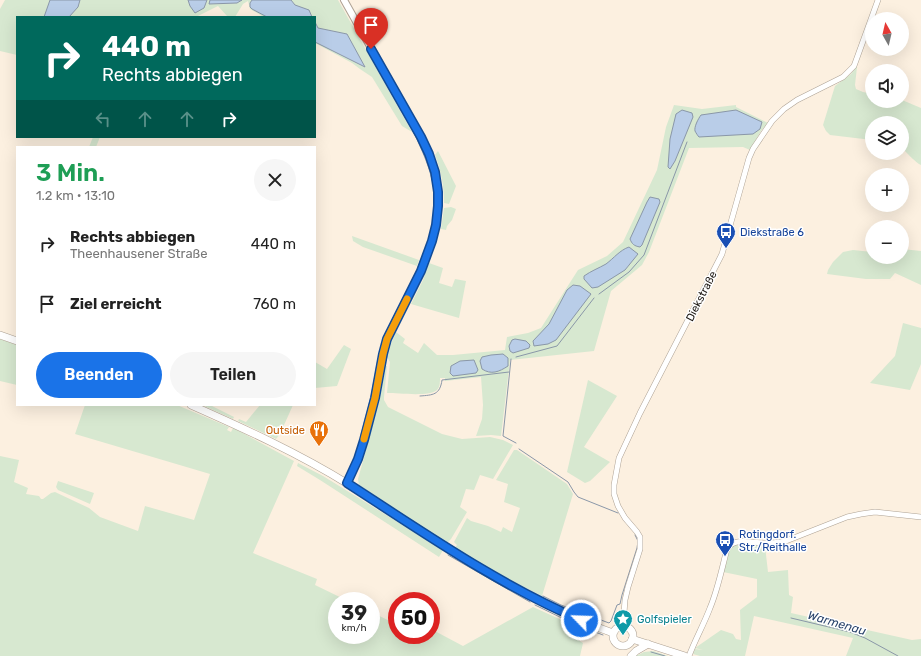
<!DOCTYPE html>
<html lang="de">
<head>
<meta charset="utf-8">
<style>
	:root { --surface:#fff; --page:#f6f6f6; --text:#222; --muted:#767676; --accent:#1a73e8 }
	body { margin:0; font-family:Rubik,sans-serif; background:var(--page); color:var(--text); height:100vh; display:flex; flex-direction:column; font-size:15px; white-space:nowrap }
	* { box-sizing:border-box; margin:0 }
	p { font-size:13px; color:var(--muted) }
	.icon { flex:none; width:22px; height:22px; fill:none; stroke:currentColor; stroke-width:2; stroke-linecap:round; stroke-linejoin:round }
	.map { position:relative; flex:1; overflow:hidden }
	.details { position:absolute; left:16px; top:146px; width:300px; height:260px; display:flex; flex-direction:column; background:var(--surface); border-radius:0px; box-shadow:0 4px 16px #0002 }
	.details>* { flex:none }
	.banner { position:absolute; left:16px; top:16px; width:300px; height:122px; border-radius:0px; box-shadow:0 4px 16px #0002; background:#00695c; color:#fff; overflow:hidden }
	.needle { width:26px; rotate:352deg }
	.controls { position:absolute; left:865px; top:12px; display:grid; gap:8px }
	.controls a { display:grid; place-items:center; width:44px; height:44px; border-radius:50%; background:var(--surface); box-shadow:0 4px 16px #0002; font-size:20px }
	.speed { position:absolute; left:328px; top:592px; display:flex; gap:8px; font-size:20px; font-weight:700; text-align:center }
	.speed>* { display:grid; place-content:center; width:52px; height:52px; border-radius:50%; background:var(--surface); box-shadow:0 4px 16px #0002; line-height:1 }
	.speed small { font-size:10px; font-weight:400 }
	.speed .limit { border:6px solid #d22; background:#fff; color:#111 }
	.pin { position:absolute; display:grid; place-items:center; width:34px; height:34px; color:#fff; margin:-41px -17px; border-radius:50% 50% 50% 0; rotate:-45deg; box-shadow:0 0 4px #0007 }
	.pin .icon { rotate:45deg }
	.me { position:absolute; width:44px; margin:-22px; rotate:294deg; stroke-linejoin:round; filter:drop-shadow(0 0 3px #0008) }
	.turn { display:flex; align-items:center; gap:14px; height:84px; padding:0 20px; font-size:18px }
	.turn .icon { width:52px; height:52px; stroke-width:2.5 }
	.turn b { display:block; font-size:28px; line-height:34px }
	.lanes { display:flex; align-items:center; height:38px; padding:0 20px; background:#0003; justify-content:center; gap:20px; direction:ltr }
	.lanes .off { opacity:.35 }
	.round { display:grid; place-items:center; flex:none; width:42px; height:42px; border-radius:21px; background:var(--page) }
	.summary { display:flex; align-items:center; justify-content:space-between; height:68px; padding:0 20px }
	h1 { font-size:24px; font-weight:600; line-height:30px; color:#1e9e55 }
	.cta { display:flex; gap:8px; margin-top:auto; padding:8px 20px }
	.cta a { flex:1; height:46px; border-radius:24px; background:var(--accent); color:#fff; font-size:16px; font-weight:600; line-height:46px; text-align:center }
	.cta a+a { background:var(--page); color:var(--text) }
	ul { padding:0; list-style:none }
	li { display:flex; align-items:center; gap:12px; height:60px; padding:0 20px }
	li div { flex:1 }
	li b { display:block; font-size:15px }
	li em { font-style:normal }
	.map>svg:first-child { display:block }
</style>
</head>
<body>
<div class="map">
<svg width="921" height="656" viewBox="0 0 921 656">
	<rect width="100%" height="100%" fill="#fcf0e0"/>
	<g fill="#d7e8d0">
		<path d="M5,0h45l-6,17h-27v38l-17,-4v-42z"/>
		<path d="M80,0h108l2,6 14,2 3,-8h3l-1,4 28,-1 5,-3h10l-2,3 2,6 15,8h-3l-14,-8 -2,-8 -5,3 -8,13h-8v-1l-9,-10 -22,11h-127l9,-10z"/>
		<path d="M291,0h47l74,132 -10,-6 -30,-49 -12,-8 -8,-6 -37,-20v-1l50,25 -18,-33 -29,-6 -3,-6v-5h-3l-3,-7 -14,-5z"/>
		<path d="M856,67h1l-2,18 1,4 7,3 9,2v7h30v-1l19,8v57c-5,-2 -14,-12 -19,-17v-25h-30v17l-42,-5 -4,-4 -3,-6 12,-39 16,-12z"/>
		<path d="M674,105l28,4 34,-4v2l32,16 -7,8 -11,19 -7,-3 -54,1 -40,104 -7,13 -31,26 -17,60 -84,9 -9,76 -10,-1 -15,1 6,-17 1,-14 -2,-28 -36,4v-3h-5c0,4 0,9 -3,12 -7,7 -39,3 -50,3l3,-31 -3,-5 5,-16 4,-9 9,7 -2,4 15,10 6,-10 13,12h16l52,-5 2,-13 21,-4 13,-5 37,-58 29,-14 16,-14 34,-72 9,-43z"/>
		<path d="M93,137h7l-4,10h-7z"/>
		<path d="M438,151l18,35 -7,18 -5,-1c0,-17 -3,-32 -9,-48z"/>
		<path d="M451,207l5,2 -4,11 -5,6 -1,4 -5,-1 3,-21z"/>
		<path d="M352,236l67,24 -2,6 -54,-19 -10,-6z"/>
		<path d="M902,249l19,2v34l-26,-12 -5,6h-24l-39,-5 1,-4 5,-8 10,-10 10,-2 19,2v5h30z"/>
		<path d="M429,263l14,5 -4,15 13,4 3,-8 11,2 -7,37 -48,-14 12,-24z"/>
		<path d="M903,323l18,5v36l-11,26 -40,-7 25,-27z"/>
		<path d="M0,339l17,6v40l-17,-4z"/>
		<path d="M344,345l7,4 -14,37 -22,2v-26l12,7z"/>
		<path d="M386,366h1l-3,31v3l4,7 54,27 20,5 28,-2 13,3 10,5 -20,34 -13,-4 -6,15 -8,-1 -6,18 7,5 -16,27 -4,4 -88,-58 -1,-6 21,-76z"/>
		<path d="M588,380l29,16 -33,51 26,15 -20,19 -5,2 -18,-11z"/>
		<path d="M85,405h92l52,22 -2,3 4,2 2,-4 6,3 55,30 -41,92 64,26 -2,6 33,16h-11v34h34v-23l23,11 3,-2v14h34v-6l32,17 70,-39 33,15 -1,10 18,11 -3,13h-580v-200l19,4 -5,22 14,6 -2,6 13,2 2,3h2l8,-6 4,-1 34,16 11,9 38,14 7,-25 49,14 16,-46 -135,-40z"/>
		<path d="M202,405h8l24,12 -1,2z"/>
		<path d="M260,405h33l-13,29 -4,5 -38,-18 1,-2 7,3z"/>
		<path d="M514,450h3l3,2 47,32 6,10 -31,102 -46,-23 -41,-25 2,-3 -3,-3 13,-24 4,3 17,5 13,6 2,-5 9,5 8,-24 -16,-6 4,-18 -12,-4z"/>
		<path d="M298,463l25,13 120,74 -4,7 -119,-77 -23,-14z"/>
		<path d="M58,481l36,12 -4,11 -32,-14 -2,-3z"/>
		<path d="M734,544h11l20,2 3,26 20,-2 1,25 4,2 -2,16 121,27 9,-1v17h-75l7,-18 -99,-22 -9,40h-45l-7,-2 2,-5 8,1 -8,-2 26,-18 12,4 3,5 5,1 -1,-30 17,-13v-18l-34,-7 5,-22z"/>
		<path d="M653,651l15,5h-34l2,-2 2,1 6,-3z"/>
	</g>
	<g fill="#b9cde8" stroke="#8a97a8">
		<path d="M50,0h30l-2,7 -9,10h-25z"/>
		<path d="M188,0h19l-3,8 -9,5 -5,-7z"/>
		<path d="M210,0h32l-5,3 -28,1z"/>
		<path d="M252,0h39l4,5 14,5 3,7h-45l-15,-8 -2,-2v-4z"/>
		<path d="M315,22l3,6 29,6 18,33 -50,-25z"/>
		<path d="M682,110l10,3 1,4 -18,44 -5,8 -2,-2 2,-28 6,-25z"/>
		<path d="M736,110l26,12 -2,7 -7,5 -54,3c-1,-1 -3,-4 -4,-6 -1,-4 3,-12 6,-16z"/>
		<path d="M650,197l9,2 1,3 -18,43 -2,2c-6,-1 -8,-3 -10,-8l17,-37z"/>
		<path d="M629,247l9,7 -13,16 -27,17 -6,1 -8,-9v-3c7,-5 15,-8 22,-12 8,-6 14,-14 23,-17z"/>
		<path d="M573,285l7,1 11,8 -35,46 -8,4 -14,2 -1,-5 16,-17 18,-34z"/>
		<path d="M515,339l11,2 4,4 -1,3 -16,5 -3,-2 -1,-5 3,-6z"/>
		<path d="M503,354l5,4v8c-9,6 -17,9 -26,3l-2,-8 2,-4 9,-2z"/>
		<path d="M474,360l4,10 -2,3 -23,3 -3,-3 1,-7 9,-5z"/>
	</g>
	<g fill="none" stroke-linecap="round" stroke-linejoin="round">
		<g stroke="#8a97a8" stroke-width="1">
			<path d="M413,131c9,19 18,38 21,59 1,10 0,21 -1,31"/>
			<path d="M418,267l11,-28 4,-15"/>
			<path d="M599,294l30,-22 15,-17 43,-113"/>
			<path d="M516,357l41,-11 37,-48"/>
			<path d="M511,359l-8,77 13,7"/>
			<path d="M420,396c13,-1 20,-1 22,-16l67,-8"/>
			<path d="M361,435l10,-38 7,-38"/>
			<path d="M519,449l49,33 6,10 4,5 40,16"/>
			<path d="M448,555l82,47"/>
			<path d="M543,596l18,9 48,18 2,-2 6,-16 3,-1 2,-9 15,-47 1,-7 -3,-6"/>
			<path d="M535,605l31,15"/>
			<path d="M791,618l59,14 15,6 33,18"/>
			<path d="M574,624l29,11"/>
			<path d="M651,652l14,4"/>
		</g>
		<defs>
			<g id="minor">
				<path d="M623,626l2,-26 3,-13 12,-38v-12l-3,-5 -12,-14 -7,-12 -4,-12v-9l5,-27 21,-45 82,-159 20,-71 7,-25 4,-9 19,-28 12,-12 13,-9 46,-23 11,-11 24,-66"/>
				<path d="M689,656c6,-16 15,-32 21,-48 8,-19 12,-40 17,-59 7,-13 28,-5 40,-6 6,0 12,-1 19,-2l61,-24 14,-3 14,-2 46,5"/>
			</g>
			<path id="tertiary" d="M344,0l77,137c5,11 11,23 14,36 10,43 -6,84 -26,122 -7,15 -17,30 -22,46 -6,19 -8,40 -13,59 -5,20 -9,40 -16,58 -3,9 -8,17 -11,25"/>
			<g id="secondary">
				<path d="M0,335l17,6"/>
				<path d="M191,405c54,24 107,48 157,79 86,53 169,115 265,149"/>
				<circle cx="623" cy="636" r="10"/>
				<path d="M632,639l53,17"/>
				<path d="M631,656l5,-5 12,-7"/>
			</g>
		</defs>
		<use href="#minor" stroke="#aea294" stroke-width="6"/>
		<use href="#tertiary" stroke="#aea294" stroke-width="8"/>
		<use href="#secondary" stroke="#aea294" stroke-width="8"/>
		<use href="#minor" stroke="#fff" stroke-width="5"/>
		<use href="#tertiary" stroke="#fff" stroke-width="6"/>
		<use href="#secondary" stroke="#fff" stroke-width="7"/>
	</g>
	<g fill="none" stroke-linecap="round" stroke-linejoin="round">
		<defs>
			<path id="route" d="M371,49l50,88 8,17 6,18 3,20v14l-2,19 -4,16 -11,30 -34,68 -4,15 -8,44 -11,42 -6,19 -11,24c76,49 150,101 234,137"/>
		</defs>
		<use href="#route" stroke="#114b97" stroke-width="10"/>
		<use href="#route" stroke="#1a73e8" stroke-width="7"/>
		<path stroke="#f59e0b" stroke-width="7" d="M364,439l11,-41 8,-44 4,-15 20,-40"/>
	</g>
	<defs>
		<symbol id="bus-pin" viewBox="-11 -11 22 30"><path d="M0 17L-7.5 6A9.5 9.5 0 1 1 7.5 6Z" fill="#1a4fb4" stroke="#fff"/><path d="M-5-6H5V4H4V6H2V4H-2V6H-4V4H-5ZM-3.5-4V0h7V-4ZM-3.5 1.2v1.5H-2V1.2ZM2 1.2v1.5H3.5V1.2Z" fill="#fff"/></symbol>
		<symbol id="restaurant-pin" viewBox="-11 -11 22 30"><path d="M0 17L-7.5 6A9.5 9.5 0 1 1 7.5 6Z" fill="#e8710a" stroke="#fff"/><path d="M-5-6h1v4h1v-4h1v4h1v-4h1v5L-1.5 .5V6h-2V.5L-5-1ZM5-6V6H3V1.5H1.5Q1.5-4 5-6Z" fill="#fff"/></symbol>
		<symbol id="sight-pin" viewBox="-11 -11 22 30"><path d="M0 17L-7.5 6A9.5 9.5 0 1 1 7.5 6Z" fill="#0f9aa8" stroke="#fff"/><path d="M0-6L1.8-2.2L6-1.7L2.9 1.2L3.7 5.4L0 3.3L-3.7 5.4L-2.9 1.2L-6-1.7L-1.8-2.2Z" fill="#fff"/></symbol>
	</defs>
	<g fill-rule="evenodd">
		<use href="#bus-pin" x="715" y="221" width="22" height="30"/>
		<use href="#restaurant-pin" x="308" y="419" width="22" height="30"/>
		<use href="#bus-pin" x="714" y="529" width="22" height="30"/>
		<use href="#sight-pin" x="612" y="608" width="22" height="30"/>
	</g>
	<g text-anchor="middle" stroke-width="3" stroke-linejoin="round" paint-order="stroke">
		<g font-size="11" fill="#164399" stroke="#fff" text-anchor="start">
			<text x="740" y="236">Diekstraße 6</text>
			<text x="739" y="538">Rotingdorf.<tspan x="739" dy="13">Str./Reithalle</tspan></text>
		</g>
		<g font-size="11" fill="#1d1813" stroke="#fff">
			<text transform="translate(701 296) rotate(-63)" y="4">Diekstraße</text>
		</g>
		<g font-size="11" fill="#c56008" stroke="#fff" text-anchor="end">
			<text x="305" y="434">Outside</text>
		</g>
		<g font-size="11" fill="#0d838f" stroke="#fff" text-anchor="start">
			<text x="637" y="623">Golfspieler</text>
		</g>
		<g font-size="12" font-style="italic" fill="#2a446b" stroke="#fff">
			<text transform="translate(837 623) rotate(16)" y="4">Warmenau</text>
		</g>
	</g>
</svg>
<div class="controls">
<a><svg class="needle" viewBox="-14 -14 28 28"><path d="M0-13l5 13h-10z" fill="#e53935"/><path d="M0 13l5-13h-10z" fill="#767676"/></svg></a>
<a><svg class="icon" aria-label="sound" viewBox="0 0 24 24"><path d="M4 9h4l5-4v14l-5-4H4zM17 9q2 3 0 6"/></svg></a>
<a><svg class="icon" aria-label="layers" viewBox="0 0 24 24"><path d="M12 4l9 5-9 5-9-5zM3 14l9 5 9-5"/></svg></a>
<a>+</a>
<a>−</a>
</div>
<div class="speed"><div>39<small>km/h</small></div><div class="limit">50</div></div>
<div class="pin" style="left:371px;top:49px;background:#d93025"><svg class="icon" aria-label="arrive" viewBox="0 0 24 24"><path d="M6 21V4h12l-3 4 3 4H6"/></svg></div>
<svg class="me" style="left:581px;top:620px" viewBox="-20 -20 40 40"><circle r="17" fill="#1a73e8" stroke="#fff" stroke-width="3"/><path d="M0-11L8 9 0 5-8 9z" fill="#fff"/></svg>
<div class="banner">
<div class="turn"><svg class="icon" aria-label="right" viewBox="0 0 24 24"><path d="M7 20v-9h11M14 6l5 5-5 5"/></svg><div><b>440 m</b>Rechts abbiegen</div></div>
<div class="lanes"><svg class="icon off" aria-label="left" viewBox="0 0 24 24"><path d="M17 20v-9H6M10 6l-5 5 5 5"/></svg><svg class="icon off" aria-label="ahead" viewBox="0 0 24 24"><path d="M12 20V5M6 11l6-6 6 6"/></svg><svg class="icon off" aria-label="ahead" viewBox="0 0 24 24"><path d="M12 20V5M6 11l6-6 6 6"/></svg><svg class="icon" aria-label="right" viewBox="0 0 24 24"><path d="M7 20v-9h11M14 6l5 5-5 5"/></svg></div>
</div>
<section class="details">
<div class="summary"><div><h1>3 Min.</h1><p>1.2 km · 13:10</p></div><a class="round"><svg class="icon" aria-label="close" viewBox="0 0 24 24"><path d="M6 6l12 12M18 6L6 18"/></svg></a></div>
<ul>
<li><svg class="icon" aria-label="right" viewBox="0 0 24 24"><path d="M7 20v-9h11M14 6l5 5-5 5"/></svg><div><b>Rechts abbiegen</b><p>Theenhausener Straße</p></div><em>440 m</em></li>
<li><svg class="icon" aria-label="arrive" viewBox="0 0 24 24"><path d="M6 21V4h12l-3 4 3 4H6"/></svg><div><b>Ziel erreicht</b></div><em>760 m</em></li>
</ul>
<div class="cta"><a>Beenden</a><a>Teilen</a></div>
</section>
</div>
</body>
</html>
